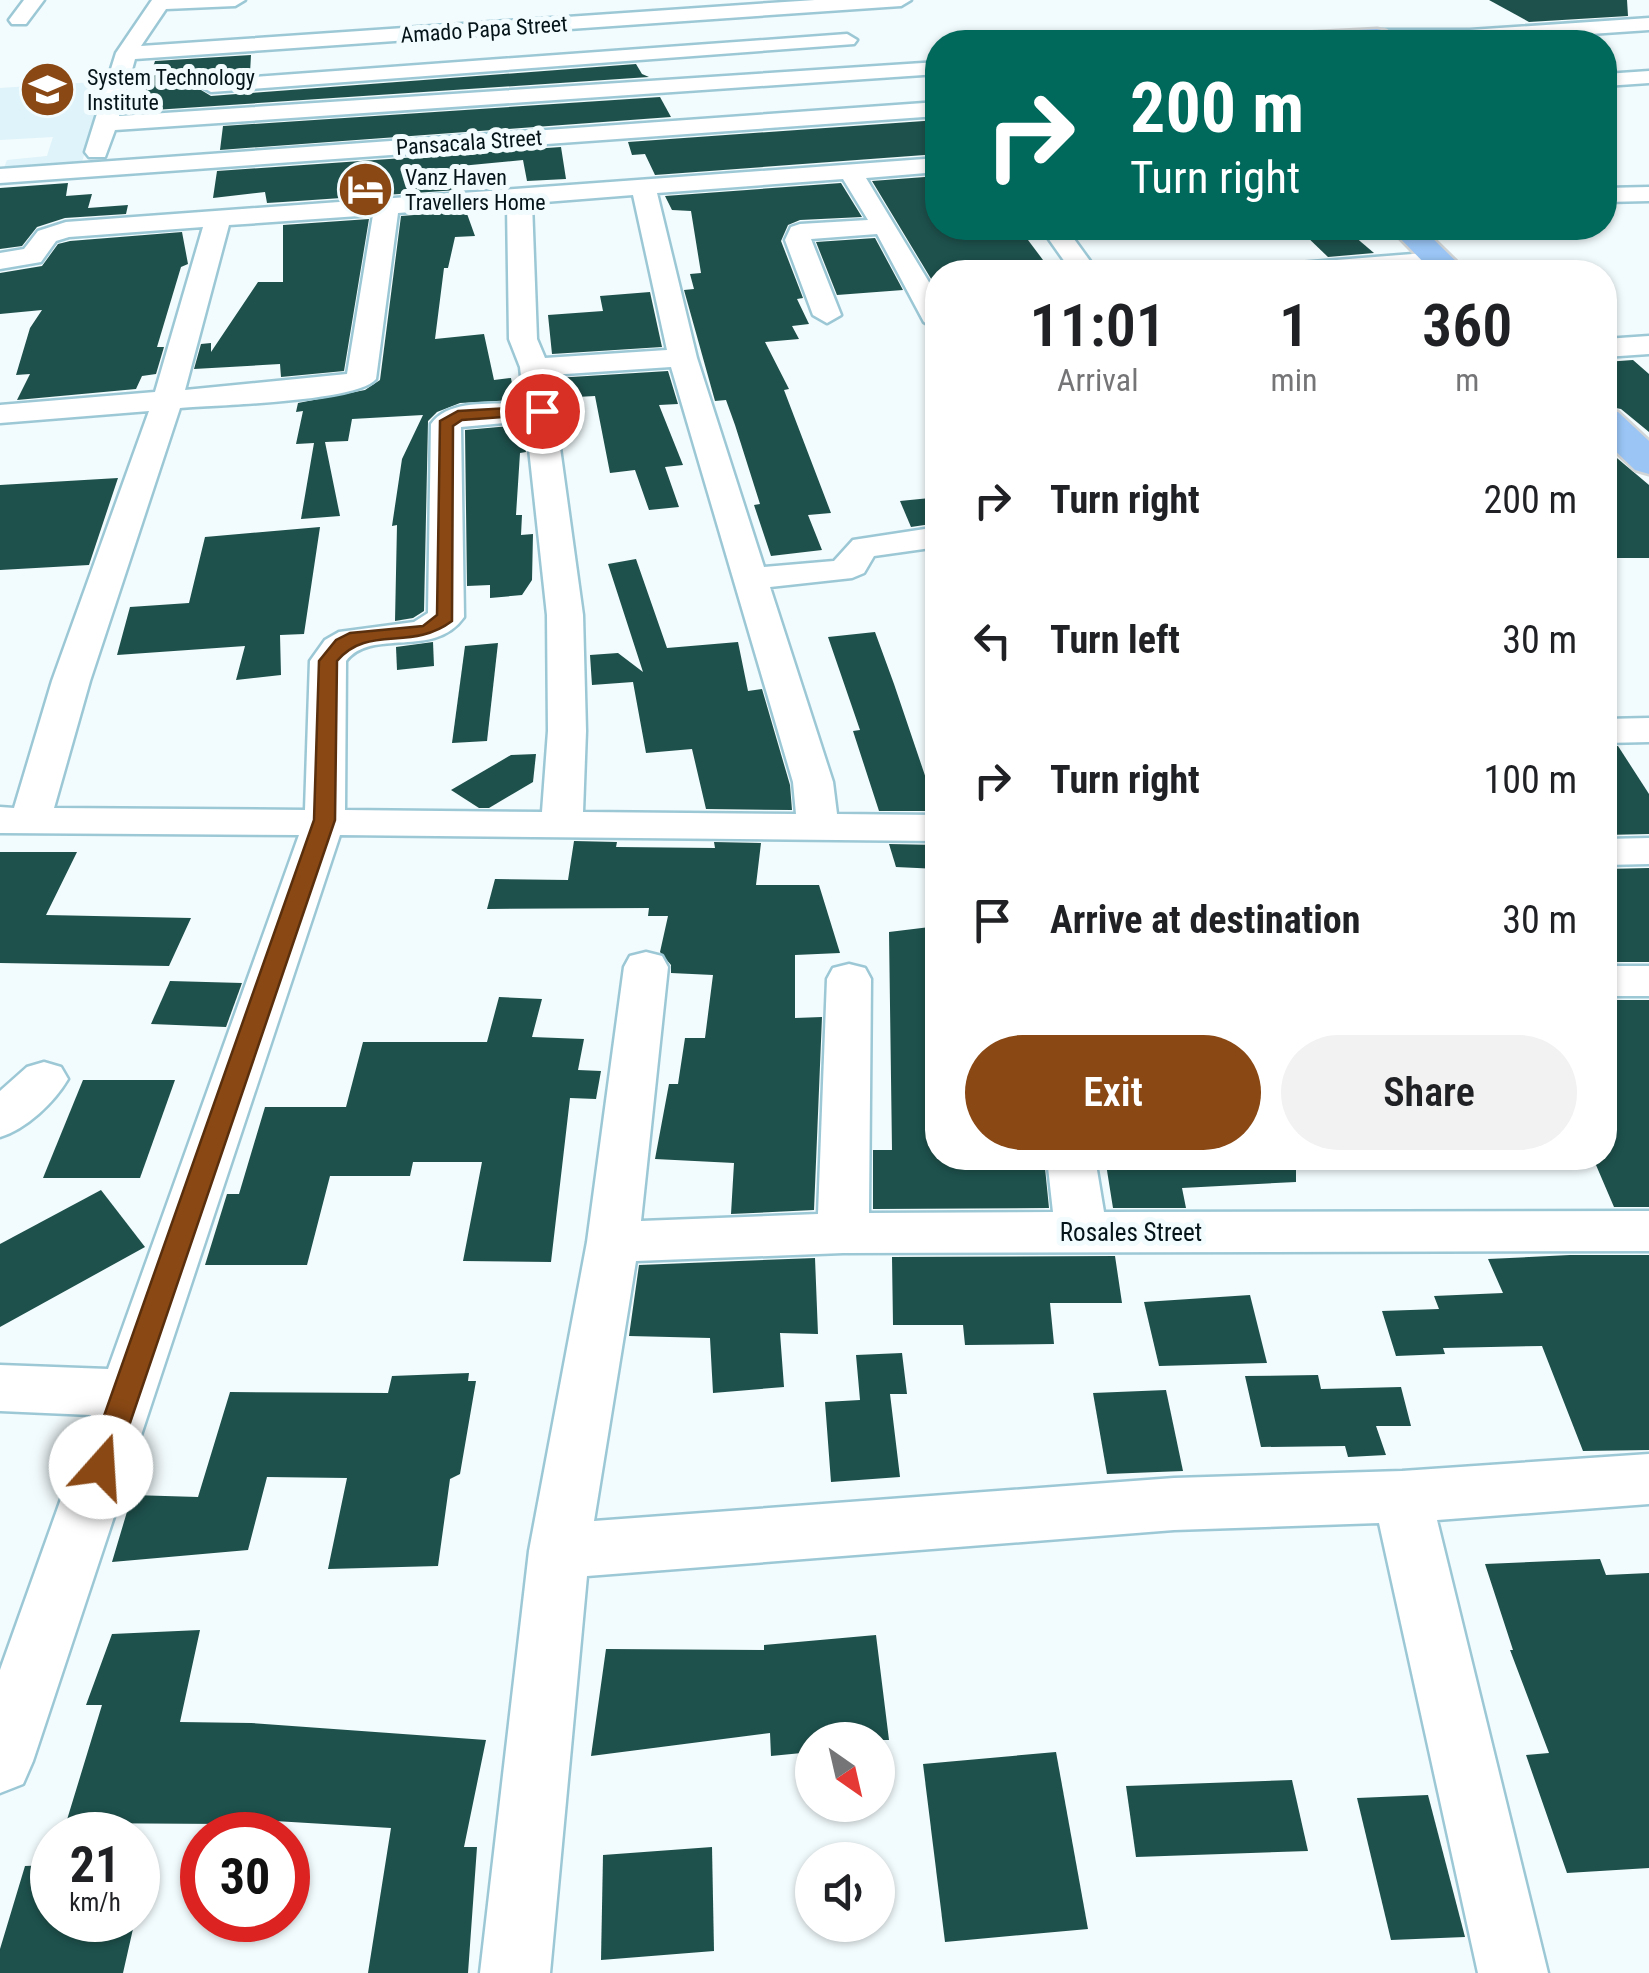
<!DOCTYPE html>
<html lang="en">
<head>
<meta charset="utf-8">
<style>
	:root { --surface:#fff; --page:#f2f2f2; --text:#202124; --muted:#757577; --accent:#894814 }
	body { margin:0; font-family:"Roboto Condensed",sans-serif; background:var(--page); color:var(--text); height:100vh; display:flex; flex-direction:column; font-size:38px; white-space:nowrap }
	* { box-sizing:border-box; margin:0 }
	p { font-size:32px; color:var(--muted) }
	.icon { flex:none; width:55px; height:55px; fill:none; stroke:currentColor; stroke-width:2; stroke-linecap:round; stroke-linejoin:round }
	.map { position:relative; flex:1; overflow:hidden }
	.sheet { position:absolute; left:925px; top:260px; width:692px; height:910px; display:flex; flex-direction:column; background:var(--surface); border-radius:40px; box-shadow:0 2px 8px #0004 }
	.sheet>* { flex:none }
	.banner { position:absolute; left:925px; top:30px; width:692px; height:210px; border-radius:40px; box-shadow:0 2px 8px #0004; background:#00695c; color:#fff; overflow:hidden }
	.needle { width:65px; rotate:146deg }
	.fabs { position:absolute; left:795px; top:1722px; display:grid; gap:20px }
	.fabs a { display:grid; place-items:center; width:100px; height:100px; border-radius:50%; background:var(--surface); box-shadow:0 2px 8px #0004; font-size:50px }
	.speed { position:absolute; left:30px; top:1812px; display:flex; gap:20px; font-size:50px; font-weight:700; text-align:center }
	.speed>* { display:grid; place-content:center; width:130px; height:130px; border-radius:50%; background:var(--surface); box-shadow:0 2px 8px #0004; line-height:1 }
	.speed small { font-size:25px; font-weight:400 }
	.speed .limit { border:15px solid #d22; background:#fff; color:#111 }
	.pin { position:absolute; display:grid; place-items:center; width:85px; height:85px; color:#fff; margin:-42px; border:5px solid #fff; border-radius:50%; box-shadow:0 2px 10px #0007 }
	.me { position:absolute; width:110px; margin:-55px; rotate:19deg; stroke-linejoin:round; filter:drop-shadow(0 0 8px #0008) }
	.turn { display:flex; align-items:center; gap:35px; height:210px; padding:0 40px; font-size:45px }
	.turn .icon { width:130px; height:130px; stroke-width:2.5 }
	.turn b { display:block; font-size:70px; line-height:85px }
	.eta { display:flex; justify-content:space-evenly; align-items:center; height:170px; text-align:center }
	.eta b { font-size:60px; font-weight:600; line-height:70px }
	.primary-button { display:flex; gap:20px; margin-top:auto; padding:20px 40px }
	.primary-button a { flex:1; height:115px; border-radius:60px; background:var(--accent); color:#fff; font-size:40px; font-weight:600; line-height:115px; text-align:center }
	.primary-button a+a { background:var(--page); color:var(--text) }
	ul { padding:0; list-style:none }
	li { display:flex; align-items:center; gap:30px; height:140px; padding:0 40px }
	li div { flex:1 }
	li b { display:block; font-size:38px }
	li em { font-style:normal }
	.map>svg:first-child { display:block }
</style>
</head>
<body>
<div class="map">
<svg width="1649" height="1973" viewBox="0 0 1649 1973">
	<rect width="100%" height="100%" fill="#f2fbfd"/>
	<path fill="#def3fa" d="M110,81l-30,86 -79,9 6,-16 40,-4 6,-19 -53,3v-52z"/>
	<g fill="#1e514c">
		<path d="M1489,0h138l1,16 -99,6z"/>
		<path d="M251,55l-1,18 -39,3 -15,11 15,9 425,-32 6,10 7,3 -510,34 16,-50z"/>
		<path d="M660,97l11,20 -451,33 3,-24z"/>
		<path d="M938,120v34l-283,21 -10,-21 -13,1 -4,-13z"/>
		<path d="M561,147l5,32 -39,2 -4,-21 -73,7 8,23 -175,12 -16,1 -2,-11 -52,6 4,-27z"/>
		<path d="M938,176v52h81l33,44h-114l-2,15 -64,-106z"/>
		<path d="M68,183l-2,13 26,-2 -4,14 40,-3 -2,9 -61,4 -28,9 -15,19 -22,3v-61z"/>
		<path d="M841,183l21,34 -62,3 -12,5 -7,16 22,57 -6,1 12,25 -17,2 7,13 -34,3 24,47 -5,1 47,123 -23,2 14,35 -51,6 -17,-51 6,-1 -25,-79 -9,-25 -11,1 -31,-111 10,-1 -4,-15 11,-1 -10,-62 -19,-1 -7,-14z"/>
		<path d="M466,211l9,25 -20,1 -7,31h-4l-9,71 49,-5 10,46 17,-2 4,22 -55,3 -23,9 -9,9 -4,190 -11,7 -18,3 2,-96 -5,1 10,-67 21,-44 -71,4 -4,22 -23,1 15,74 -39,3 13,-76 -18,1 7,-33 -7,1 2,-9 67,-13 15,-10 21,-164z"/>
		<path d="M369,219l-25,152 -63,6 -1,-13 -86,5 7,-25 10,-1v9l47,-70h25v-57z"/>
		<path d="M1347,230l27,23 -46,4 -25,-24z"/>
		<path d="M182,232l6,32 -7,3 -24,80h7l-8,27 -14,2 -6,13 -119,11 13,-26 -14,1 14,-47 12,-18 -42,4v-41l42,-7 16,-22 12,-3z"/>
		<path d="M875,238l28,52 -66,5 -21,-53z"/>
		<path d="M650,292l12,55 -110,7 -4,-39 55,-4 -3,-15z"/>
		<path d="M1633,360l16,14v58l-28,-23 -16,-3v-44z"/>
		<path d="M668,371l10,33 -19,1 24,60 -18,2 14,40 -30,3 -14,-40 -25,3 -15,-77 -37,2 -3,-20z"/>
		<path d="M521,425l5,27 -6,1 -4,62h6l-1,20 12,-1 -1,46 -10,15 -32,3v-13l-23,1 -2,-156z"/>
		<path d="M1605,448l44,37v73h-44z"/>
		<path d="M118,478l-29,87 -89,5v-85z"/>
		<path d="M930,498l8,25 -27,4 -11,-26z"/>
		<path d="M320,527l-16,107 -24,1 1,40 -45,5 9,-34 -128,9 13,-48 59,-4 16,-66z"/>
		<path d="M636,559l31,89 71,-6 10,49 14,-2 28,96 2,25 -86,-1 -14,-60 -46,4 -13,-71 -41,3 -2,-30 28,-2 25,19 -35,-108z"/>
		<path d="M875,632l19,52 43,127h-58l-26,-80 7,-1 -32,-93z"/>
		<path d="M433,642l1,24 -37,4 -1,-23z"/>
		<path d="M498,643l-11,98 -35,2 13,-97z"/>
		<path d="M1618,746l31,48v40l-44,1v-88z"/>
		<path d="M536,754l-3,28 -44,26h-10l-28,-18 60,-35z"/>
		<path d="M574,841l43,1 -1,5 99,1 -1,-6 47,1 -5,42h63l21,68 -45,2v63l27,-1 -8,193 -83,4 3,-51 -79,-4 14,-75h9l7,-46h20l8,-63 -42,-2v-8l-11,-13 8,-36h-20l1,-8 -162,1 8,-30 73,1z"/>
		<path d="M889,844l49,1v24l-42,-2z"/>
		<path d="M0,852h77l-31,63 145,3 -22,48 -169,-3z"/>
		<path d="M1649,868v94h-44v-93z"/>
		<path d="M938,926v232h106l5,50 -176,1v-59h19l-3,-218z"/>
		<path d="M170,981l72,2 -16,44 -75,-3z"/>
		<path d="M499,997l43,2 -10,38 52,2 -6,31 23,1 -5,28 -26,-1 -19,164 -88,-1 19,-99h-69l-3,14h-80l-23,89h-102l22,-71h12l26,-87h81l17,-65h124z"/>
		<path d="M1605,1000h44v207h-35l-21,-49h12z"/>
		<path d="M83,1080h92l-35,98h-97z"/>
		<path d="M1105,1158h191v24l-114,6 4,20h-73z"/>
		<path d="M101,1190l44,57 -145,80v-83z"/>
		<path d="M1570,1255h79v195l-66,1 -41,-105 -99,2 2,6 -49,2 -14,-45 57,-2 -5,-13 69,-3 -15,-34z"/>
		<path d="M1115,1256l7,47h-72l4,41 -89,1 -2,-20h-70l-1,-68z"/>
		<path d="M815,1258l3,76 -38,-1 4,54 -71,6 -3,-55 -81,-2 10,-71z"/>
		<path d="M1250,1295l17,68 -108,3 -15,-64z"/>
		<path d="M902,1353l5,41h-17l10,83 -69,5 -6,-80 35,-2 -4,-45z"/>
		<path d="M469,1373l-1,8h8l-16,93 -10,5 -12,87 -110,3 19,-91 -80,-1 -19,73 -136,12 20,-67 66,2 32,-105 158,1 4,-17z"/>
		<path d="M1318,1375l3,14 80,-2 10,39h-35l10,29 -38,2 -3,-11 -84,1 -16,-71z"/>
		<path d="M1166,1390l17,81 -76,3 -14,-81z"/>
		<path d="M1600,1559l6,16 43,-2v295l-82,5 -41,-118 23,-2 -39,-103h3l-28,-86z"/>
		<path d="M200,1630l-20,92 71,1 235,17 -22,107h13l-9,126h-100l23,-145 -164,-10 -1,6 -160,-1 36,-118h-16l26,-71z"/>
		<path d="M876,1635l13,105h-77v12l-41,4 -1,-23 -179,23 15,-107 158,1v-5z"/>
		<path d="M1056,1752l32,177 -143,13 -22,-178z"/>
		<path d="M1292,1780l16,71 -172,6 -10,-71z"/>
		<path d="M1428,1795l37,142 -74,3 -34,-142z"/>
		<path d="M712,1847l2,104 -113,9 2,-105z"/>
		<path d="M52,1865v55h83l-12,53h-123v-24l25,-83z"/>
	</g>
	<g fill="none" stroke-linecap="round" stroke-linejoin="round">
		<defs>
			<g id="minor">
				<path d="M24,0h20l-18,24h-14l-3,-4z"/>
				<path d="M152,0h93l-10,6 -69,3 -25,37 674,-46h96l-10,6 -766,53 -16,57 819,-54v12l-823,56 -10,27h-16l-4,-5 31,-99z"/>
				<path d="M1649,18v12l-179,12h-93l-10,-6 10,-6h93z"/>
				<path d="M847,34l10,6 -3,4 -643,48 -11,-6 11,-6z"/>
				<path d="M1649,71v12l-44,3v-12z"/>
				<path d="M938,102v14l-938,67v-14z"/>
				<path d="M938,158v14l-72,6 72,119v33l-14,-8 -47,-88 -66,5 30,76 -14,8 -14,-8 -28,-75 6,-13 9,-3 68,-4 -25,-41 -186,14 40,165 67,209 70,-6 19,-21 85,-13v20l-64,9 -10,17 -12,5 -82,9 63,195 4,32 101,1v26l-598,-6 -307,926 -10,23 -23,9v-123l91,-255 -91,-4v-46l108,4 191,-534 -299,-2v-26l14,1 38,-127 97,-270 -149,12v-18l155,-13 48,-165 -134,10 -13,4 -15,21 -41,7v-16l24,-4 14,-18 28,-9zM633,195l34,155 -122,8 -8,-19 -5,-136zM507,204l2,135 11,28 4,36c-29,2 -75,-5 -93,21l-3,189 -14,9 -75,10 -14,8 -15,21 -5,149 -251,-2 36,-127 90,-273c35,-3 178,-6 196,-29l22,-166zM373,215l-26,159 -162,16 44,-165zM671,367l122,415 3,32 -213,-2 3,-81 -3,-116 -33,-240zM526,421l21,194 1,116 -6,81 -197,-2 1,-149c26,-34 88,-1 118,-44l-3,-190z"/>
				<path d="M1649,187v14l-44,1v-14z"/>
				<path d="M1041,228h25l32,44h-26z"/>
				<path d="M1438,252l9,2 4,6 -4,6 -68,6h-106l13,-8z"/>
				<path d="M1649,336v18l-44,3v-18z"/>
				<path d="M1649,718v24l-44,1v-24z"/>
				<path d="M1649,838v26l-44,1v-26z"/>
				<path d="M646,952l16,4 6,11 -27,254 177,-7 9,-235 6,-11 16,-4 16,4 6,11 -2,234 184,-1 -6,-54h48l9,54 545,-1v40l-806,2 -207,8 -42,260 580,-43 228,-7 247,-17v50l-212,16 111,453h-70l-99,-450 -205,7 -587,46 -37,397h-70l49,-422 58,-309 37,-275 6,-11z"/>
				<rect x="1605" y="966" width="44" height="30"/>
				<path d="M44,1062l17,5 7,12c-14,24 -42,50 -68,58v-46l27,-24z"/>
			</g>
			<g id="major">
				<path d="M1377,29l9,2 3,5 -3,5 -115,1 13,-8z"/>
				<path d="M1390,228h32l45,44h-34z"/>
				<path d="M1605,409l13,3 31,29v33l-14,-4 -30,-29z"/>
			</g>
		</defs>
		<use href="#minor" stroke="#9cc8d6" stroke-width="5"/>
		<use href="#major" stroke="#d2d5d6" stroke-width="5"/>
		<use href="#minor" fill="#fff" fill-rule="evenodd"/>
		<use href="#major" fill="#9ac5f5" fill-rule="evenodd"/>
	</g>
	<path fill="#894814" stroke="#592f0d" stroke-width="2.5" d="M542,406l5,2v6l-85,6 -9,6 -1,195c-41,31 -84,3 -115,40l-2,159 -220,647 -4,9 -10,4 -11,-4 -4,-9 228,-647 5,-159 17,-21 14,-7 73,-7 14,-11 3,-194 18,-10z"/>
	<defs>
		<symbol id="university-disc" viewBox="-11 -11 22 22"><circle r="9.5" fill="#894814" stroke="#f2fbfd"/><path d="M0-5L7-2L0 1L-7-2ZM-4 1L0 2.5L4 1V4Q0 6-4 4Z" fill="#fff"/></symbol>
		<symbol id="hotel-disc" viewBox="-11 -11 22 22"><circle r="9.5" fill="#894814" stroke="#f2fbfd"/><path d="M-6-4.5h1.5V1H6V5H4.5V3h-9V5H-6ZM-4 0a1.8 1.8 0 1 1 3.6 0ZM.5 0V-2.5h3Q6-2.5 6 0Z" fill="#fff"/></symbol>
	</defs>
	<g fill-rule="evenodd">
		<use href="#university-disc" x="16" y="58" width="63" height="63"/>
		<use href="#hotel-disc" x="334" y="158" width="63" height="63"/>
	</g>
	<g text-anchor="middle" stroke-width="10" stroke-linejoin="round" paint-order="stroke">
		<g font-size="22" fill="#041419" stroke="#f2fbfd">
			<text transform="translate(484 29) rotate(-4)" y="8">Amado Papa Street</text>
			<text transform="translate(469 142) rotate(-4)" y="8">Pansacala Street</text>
		</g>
		<g font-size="22" fill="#041419" stroke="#f2fbfd" text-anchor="start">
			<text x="87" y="85">System Technology<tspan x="87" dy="25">Institute</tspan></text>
			<text x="405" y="185">Vanz Haven<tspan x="405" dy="25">Travellers Home</tspan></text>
		</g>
		<g font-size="25" fill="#041419" stroke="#f2fbfd">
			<text x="1131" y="1241">Rosales Street</text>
		</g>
	</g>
</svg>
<div class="fabs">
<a><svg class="needle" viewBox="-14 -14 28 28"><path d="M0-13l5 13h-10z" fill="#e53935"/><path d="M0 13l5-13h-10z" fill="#757577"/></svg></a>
<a><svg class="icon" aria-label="sound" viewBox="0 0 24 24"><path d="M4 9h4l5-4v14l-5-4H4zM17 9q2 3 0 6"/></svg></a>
</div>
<div class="speed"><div>21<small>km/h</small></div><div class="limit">30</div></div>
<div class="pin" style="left:542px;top:411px;background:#d93025"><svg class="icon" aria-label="arrive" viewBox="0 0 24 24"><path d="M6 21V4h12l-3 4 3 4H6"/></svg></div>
<svg class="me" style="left:101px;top:1467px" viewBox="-20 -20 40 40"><circle r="19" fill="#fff"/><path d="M0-13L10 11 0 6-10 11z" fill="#894814"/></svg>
<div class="banner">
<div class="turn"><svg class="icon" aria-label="right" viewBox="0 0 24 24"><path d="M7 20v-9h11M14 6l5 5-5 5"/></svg><div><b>200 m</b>Turn right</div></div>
</div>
<section class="sheet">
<div class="eta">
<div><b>11:01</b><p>Arrival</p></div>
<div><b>1</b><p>min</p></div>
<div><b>360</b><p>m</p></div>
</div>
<ul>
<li><svg class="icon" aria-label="right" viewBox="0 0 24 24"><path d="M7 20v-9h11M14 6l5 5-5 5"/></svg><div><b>Turn right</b></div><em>200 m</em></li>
<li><svg class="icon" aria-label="left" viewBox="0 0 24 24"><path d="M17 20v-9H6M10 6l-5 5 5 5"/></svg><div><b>Turn left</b></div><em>30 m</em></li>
<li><svg class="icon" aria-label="right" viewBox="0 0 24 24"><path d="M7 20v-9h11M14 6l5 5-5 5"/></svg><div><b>Turn right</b></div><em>100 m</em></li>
<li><svg class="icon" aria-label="arrive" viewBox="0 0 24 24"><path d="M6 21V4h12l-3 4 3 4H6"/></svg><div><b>Arrive at destination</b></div><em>30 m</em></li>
</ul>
<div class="primary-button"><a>Exit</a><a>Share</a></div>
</section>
</div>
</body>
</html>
